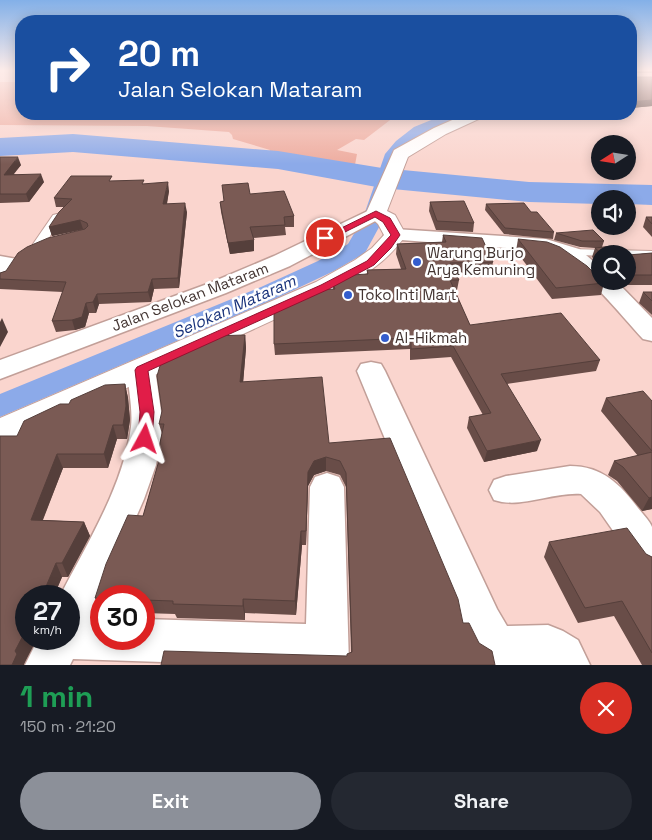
<!DOCTYPE html>
<html lang="en">
<head>
<meta charset="utf-8">
<style>
	:root { --surface:#171b24; --page:#242831; --text:#f1f3f6; --muted:#9ea1a6; --accent:#8c9099 }
	body { margin:0; font-family:"Space Grotesk",sans-serif; background:var(--page); color:var(--text); height:100vh; display:flex; flex-direction:column; font-size:19px; white-space:nowrap }
	* { box-sizing:border-box; margin:0 }
	p { font-size:16px; color:var(--muted) }
	.icon { flex:none; width:28px; height:28px; fill:none; stroke:currentColor; stroke-width:2; stroke-linecap:round; stroke-linejoin:round }
	.map { position:relative; height:665px; overflow:hidden }
	.side { display:flex; flex-direction:column; background:var(--surface); flex:1 }
	.side>* { flex:none }
	.banner { position:absolute; left:15px; top:15px; width:622px; height:105px; border-radius:20px; box-shadow:0 2px 12px #0003; background:#1a4fa0; color:#fff; overflow:hidden }
	.needle { width:32px; rotate:258deg }
	.tools { position:absolute; left:591px; top:135px; display:grid; gap:10px }
	.tools a { display:grid; place-items:center; width:45px; height:45px; border-radius:50%; background:var(--surface); box-shadow:0 2px 12px #0003; font-size:25px }
	.speed { position:absolute; left:15px; top:585px; display:flex; gap:10px; font-size:25px; font-weight:700; text-align:center }
	.speed>* { display:grid; place-content:center; width:65px; height:65px; border-radius:50%; background:var(--surface); box-shadow:0 2px 12px #0003; line-height:1 }
	.speed small { font-size:12px; font-weight:400 }
	.speed .limit { border:8px solid #d22; background:#fff; color:#111 }
	.pin { position:absolute; display:grid; place-items:center; width:42px; height:42px; color:#fff; margin:-21px; border:2px solid #fff; border-radius:50%; box-shadow:0 1px 5px #0007 }
	.me { position:absolute; width:55px; margin:-28px; rotate:5deg; stroke-linejoin:round; filter:drop-shadow(0 0 4px #0008) }
	.turn { display:flex; align-items:center; gap:18px; height:105px; padding:0 20px; font-size:22px }
	.turn .icon { width:65px; height:65px; stroke-width:2.5 }
	.turn b { display:block; font-size:35px; line-height:42px }
	.round { display:grid; place-items:center; flex:none; width:52px; height:52px; border-radius:26px; background:var(--page) }
	.head { display:flex; align-items:center; justify-content:space-between; height:85px; padding:0 20px }
	h1 { font-size:30px; font-weight:600; line-height:38px; color:#1e9e55 }
	.action { display:flex; gap:10px; margin-top:auto; padding:10px 20px }
	.action a { flex:1; height:58px; border-radius:30px; background:var(--accent); color:#fff; font-size:20px; font-weight:600; line-height:58px; text-align:center }
	.action a+a { background:var(--page); color:var(--text) }
	.map>svg:first-child { display:block }
</style>
</head>
<body>
<div class="map">
<svg width="652" height="665" viewBox="0 0 652 665">
	<rect width="100%" height="100%" fill="#fad5ce"/>
	<path fill="#eeada0" d="M0,82h21v32h377l-34,26 -8,-1 -19,11 20,4 -3,16 -4,2 -21,2 -31,-5 -21,-1 -15,-7 8,-11 -37,-11 -1,-4 -3,-3 -82,-6 -147,-1z"/>
	<g fill="none" stroke-linecap="round" stroke-linejoin="round">
		<path fill="#8caae9" fill-rule="evenodd" d="M446,114h21l-3,3 -38,16 -26,26 -16,59 -19,35 -31,18 -55,26 -279,120v-23l261,-107 57,-26 30,-17 15,-26 22,-64 11,-13 18,-14z"/>
		<path fill="#8caae9" fill-rule="evenodd" d="M73,134l205,17 104,17 147,14 123,3v20l-24,-1v-5h-28v5l-71,-2 -147,-14 -104,-19 -205,-17 -73,4v-18z"/>
		<defs>
			<g id="lane">
				<path d="M57,214l5,3 -17,27 -2,2h-8l-2,-2 20,-29z"/>
				<path d="M569,249l83,2v6h-24v-3h-28v2l-35,-2 -2,-2z"/>
			</g>
			<g id="street">
				<path d="M376,207l7,2 3,4 -3,4 -93,49 -64,27 -226,86v-19l210,-77 64,-27z"/>
				<path d="M395,229l151,10 33,10 21,18v14h16l36,37v23l-9,-2c-26,-28 -63,-77 -98,-88l-157,-12 -4,-4 4,-4z"/>
				<path d="M0,256l17,3 3,5 -12,16 -8,2z"/>
				<path d="M141,360l10,2 4,7 8,56 -7,40 -12,34 -52,119h9v21h43v-20l162,5 4,-137 5,-10 12,-4 12,4 5,10 5,178h-98l-178,-6 -3,6h-45l13,-26h31v-43h-9c27,-53 63,-109 71,-169 2,-18 -3,-40 -4,-58l4,-7z"/>
				<path d="M371,362l10,2 4,7 112,238 10,17 41,-1 15,6 15,9 12,25h-98l-15,-9 -16,-33 -104,-252 4,-7z"/>
				<path d="M570,466c32,0 50,18 68,42 4,5 12,13 14,19 0,11 0,34 0,46l-13,-5 -39,-56 -19,-18c-29,-2 -60,15 -87,6l-5,-10 5,-10 12,-4z"/>
			</g>
			<path id="secondary" d="M466,114h20l-3,3 -37,17 -38,23 -21,54 8,4 11,20c-19,27 -43,42 -72,57l-322,149 -12,3v-26l316,-136 39,-22 17,-12 12,-13 -6,-11 -12,-11 28,-63 40,-22z"/>
		</defs>
		<use href="#lane" stroke="#c29f98" stroke-width="2"/>
		<use href="#street" stroke="#c29f98" stroke-width="3"/>
		<use href="#secondary" stroke="#c29f98" stroke-width="2"/>
		<use href="#lane" fill="#fff" fill-rule="evenodd"/>
		<use href="#street" fill="#fff" fill-rule="evenodd"/>
		<use href="#secondary" fill="#fff" fill-rule="evenodd"/>
	</g>
	<g fill="#694d48">
		<path d="M631,71h21v2h-21v4h21v29l-21,2z"/>
		<path d="M0,157l21,8 -8,9 31,8 -15,20 -29,1z"/>
		<path d="M113,181l31,3 25,7 -2,13 20,8 -8,76 -25,1 -3,13 -52,2 -3,9h-7l-4,14 -10,3 -19,2 -4,-11 11,-29 -63,-3v-16l6,-2 75,-41 -29,6 -3,-9 15,-20h-8l-2,-9z"/>
		<path d="M250,194l44,22v11h-9l1,8 -33,3 1,13 -24,3 -9,-42 -1,-10 4,-1z"/>
		<path d="M430,202l44,21 -1,9 -37,-2 -7,-19z"/>
		<path d="M486,204l45,8 23,20 -1,7 -49,-5 -19,-24z"/>
		<path d="M646,217h6v20l-9,-10z"/>
		<path d="M556,233l48,8 -2,6 23,7h-25v11l-8,-8 3,-9 -15,-1 -26,-7z"/>
		<path d="M443,235l50,27 -2,10 -35,1 3,7 -2,10h-3l16,35 130,35 -4,11 -89,13 30,67 -53,11 -17,-34 2,-11 14,-2 -32,-58 -41,3v-11l-135,6 -1,-11 59,-55v-5l34,-10v-4l34,-1 -5,-15 1,-10 45,-2z"/>
		<path d="M518,239l86,44 -3,12 -49,4 -36,-48z"/>
		<path d="M652,253v32h-29l-5,-4h10v-26z"/>
		<path d="M643,292h9v23l-13,-12z"/>
		<path d="M245,335l1,13 -3,34 86,61 134,180 16,20 -132,13 4,-4 -5,-165 -6,-12 -14,-4 -12,4 -6,11 -2,59h-4l-6,70 -51,-2v7l-68,-2 -2,-4 -31,-1v-17h-43v16l-6,-14 48,-82 15,-52 -1,-7 5,-23 -3,-10 23,-69z"/>
		<path d="M125,384l3,14 2,22 -3,19h-10l-9,29h-45l-20,52 41,2 6,14 -22,41h-6l-38,87v1h-24l17,-229z"/>
		<path d="M606,398l46,3v108l-10,2 -25,-30 -9,-6 6,-14 24,-5 -37,-45z"/>
		<path d="M549,542l97,12 6,3v108h-10l-28,-49 -36,7 -34,-66z"/>
	</g>
	<g fill="#553f3b">
		<path d="M652,100v6l-21,2v-6z"/>
		<path d="M18,157l3,8 -14,18 -3,-8z"/>
		<path d="M41,174l3,8 -15,20 -3,-8z"/>
		<path d="M168,182l1,9 -4,22 -2,-9z"/>
		<path d="M185,203l2,9 -8,76 -1,-10z"/>
		<path d="M80,220l3,9 -31,7 -3,-9z"/>
		<path d="M254,240v11l-24,3 -2,-11z"/>
		<path d="M152,279l2,10 -3,13 -3,-10z"/>
		<path d="M97,294l2,10 -3,9 -3,-11z"/>
		<path d="M86,303l3,10 -4,14 -10,3 -3,-10z"/>
		<path d="M2,318l6,14 -8,15v-25z"/>
		<path d="M245,335l1,13 -4,48 -2,-14z"/>
		<path d="M125,384l3,14 2,22 -3,19 -4,-14z"/>
		<path d="M113,425l4,14 -9,29 -4,-14z"/>
		<path d="M541,440l-4,11 -53,11 3,-11z"/>
		<path d="M57,454l6,14 -26,66 -6,-14z"/>
		<path d="M326,457v14l-12,4 -6,11 -2,59v-14l2,-59 6,-11z"/>
		<path d="M652,497v12l-10,2 7,-13z"/>
		<path d="M84,522l6,14 -22,41 -6,-14z"/>
		<path d="M301,531l1,14 -6,70 -1,-14z"/>
		<path d="M56,563l6,14 -8,19h-12z"/>
		<path d="M243,599l2,14v7l-2,-14z"/>
		<path d="M26,630v9h11l-13,25v1h-12l3,-14z"/>
	</g>
	<g fill="#7a5a54" stroke="#553f3b">
		<path d="M631,71v6h21v23l-21,2z"/>
		<path d="M0,157h18l-14,18 37,-1 -15,20h-26z"/>
		<path d="M71,176h41l-3,5 35,-1 -2,4 26,-2 -5,22 22,-1 -7,75 -26,1 -4,13 -51,2 -4,8 -7,1 -4,14 -10,3 -20,1 14,-39 -66,-3v-6l6,-2 12,-18 9,-6 21,-9 37,-9 3,-3 -1,-3 -7,-3 -31,7 10,-15 13,-13 -18,-1z"/>
		<path d="M248,183l2,11 34,-3 10,25 -10,1 1,8 -35,2 4,13 -26,3 -8,-41 4,-1 -2,-16z"/>
		<path d="M464,201l10,22 -37,-2 -7,-19z"/>
		<path d="M524,203l7,9h6l17,20 -49,-4 -19,-24z"/>
		<path d="M646,217h6v7z"/>
		<path d="M593,230l11,11h-22l-26,-8z"/>
		<path d="M443,235l39,3 11,24 -43,1 9,17h-9l20,45 91,-12 39,47 -99,14 40,66 -54,11 -18,-34 22,-4 -38,-67 -42,3v-11l-137,6v-33l46,-21 15,-1 -2,-5 18,-9 17,-1 -1,-4 39,-1 -9,-25 49,-2z"/>
		<path d="M518,239l29,3 13,5 27,19 13,13v2h3l1,2 -48,5z"/>
		<path d="M612,246l5,5h5l3,3h-23l-7,-6z"/>
		<path d="M652,253v22h-24v-20z"/>
		<path d="M643,292h9v9z"/>
		<path d="M245,335l-5,47 82,-5 7,66 61,-5 68,161 5,24h6l10,20 13,8 3,14h-334l3,-14 183,5v-2l5,-2 -6,-179 -6,-12 -14,-4 -12,4 -6,11 -2,59h-5l-6,70 -52,-2v7l-70,-2v-3l-29,-1v-4h-43v2h-6l11,-34 22,-49 15,1 17,-59h-3l7,-33h-5l3,-13 -5,-35 5,-17 8,-4h12l1,-6 29,-13z"/>
		<path d="M125,384l1,22 -3,19h-10l-9,29h-47l-26,66 53,2 -22,41h-6l-14,33h-16v34l-11,21 2,3 -5,11h-12v-229h17l7,-15 36,-17h9l2,-4 34,-15z"/>
		<path d="M643,391l9,10v50l-46,-53z"/>
		<path d="M652,452v45l-3,1 -26,-31 -9,-6z"/>
		<path d="M627,528l19,26 6,3v96l-30,-52 -37,7 -36,-66z"/>
	</g>
	<linearGradient id="sky" x2="0" y2="1"><stop stop-color="#83b0e8"/><stop offset="0.43" stop-color="#fdece9"/><stop offset="1" stop-color="#fdece9" stop-opacity="0"/></linearGradient>
	<rect width="652" height="164" fill="url(#sky)"/>
	<path fill="#e11d48" stroke="#92132f" d="M376,211l14,7 10,17 -9,13 -17,17 -45,24 -181,82 6,41 -2,27 -2,4 -5,1 -5,-1 -2,-4 2,-27 -5,-42 2,-3 184,-82 46,-24 24,-26 -8,-13 -8,-5 -46,23h-7l-1,-2z"/>
	<g fill="#335dcd" stroke="#fff" stroke-width="2">
		<circle cx="417" cy="262" r="5"/>
		<circle cx="348" cy="295" r="5"/>
		<circle cx="385" cy="338" r="5"/>
	</g>
	<g text-anchor="middle" stroke-width="5" stroke-linejoin="round" paint-order="stroke">
		<g font-size="15" fill="#423431" stroke="#fff" text-anchor="start">
			<text x="427" y="258">Warung Burjo<tspan x="427" dy="17">Arya Kemuning</tspan></text>
			<text x="358" y="300">Toko Inti Mart</text>
			<text x="395" y="343">Al-Hikmah</text>
		</g>
		<g font-size="15" fill="#423431" stroke="#fff">
			<text transform="translate(190 297) rotate(-21)" y="5">Jalan Selokan Mataram</text>
		</g>
		<g font-size="16" font-style="italic" fill="#17317a" stroke="#fff">
			<text transform="translate(234 306) rotate(-24)" y="6">Selokan Mataram</text>
		</g>
	</g>
</svg>
<div class="tools">
<a><svg class="needle" viewBox="-14 -14 28 28"><path d="M0-13l5 13h-10z" fill="#e53935"/><path d="M0 13l5-13h-10z" fill="#9ea1a6"/></svg></a>
<a><svg class="icon" aria-label="sound" viewBox="0 0 24 24"><path d="M4 9h4l5-4v14l-5-4H4zM17 9q2 3 0 6"/></svg></a>
<a><svg class="icon" aria-label="search" viewBox="0 0 24 24"><circle cx="10" cy="10" r="6"/><path d="M15 15l6 6"/></svg></a>
</div>
<div class="speed"><div>27<small>km/h</small></div><div class="limit">30</div></div>
<div class="pin" style="left:325px;top:238px;background:#d93025"><svg class="icon" aria-label="arrive" viewBox="0 0 24 24"><path d="M6 21V4h12l-3 4 3 4H6"/></svg></div>
<svg class="me" style="left:145px;top:439px" viewBox="-20 -20 40 40"><path d="M0-17L14 15 0 8-14 15z" fill="#e11d48" stroke="#fff" stroke-width="4"/></svg>
<div class="banner">
<div class="turn"><svg class="icon" aria-label="right" viewBox="0 0 24 24"><path d="M7 20v-9h11M14 6l5 5-5 5"/></svg><div><b>20 m</b>Jalan Selokan Mataram</div></div>
</div>
</div>
<section class="side">
<div class="head"><div><h1>1 min</h1><p>150 m · 21:20</p></div><a class="round" style="background:#d93025;color:#fff"><svg class="icon" aria-label="close" viewBox="0 0 24 24"><path d="M6 6l12 12M18 6L6 18"/></svg></a></div>
<div class="action"><a>Exit</a><a>Share</a></div>
</section>
</body>
</html>
